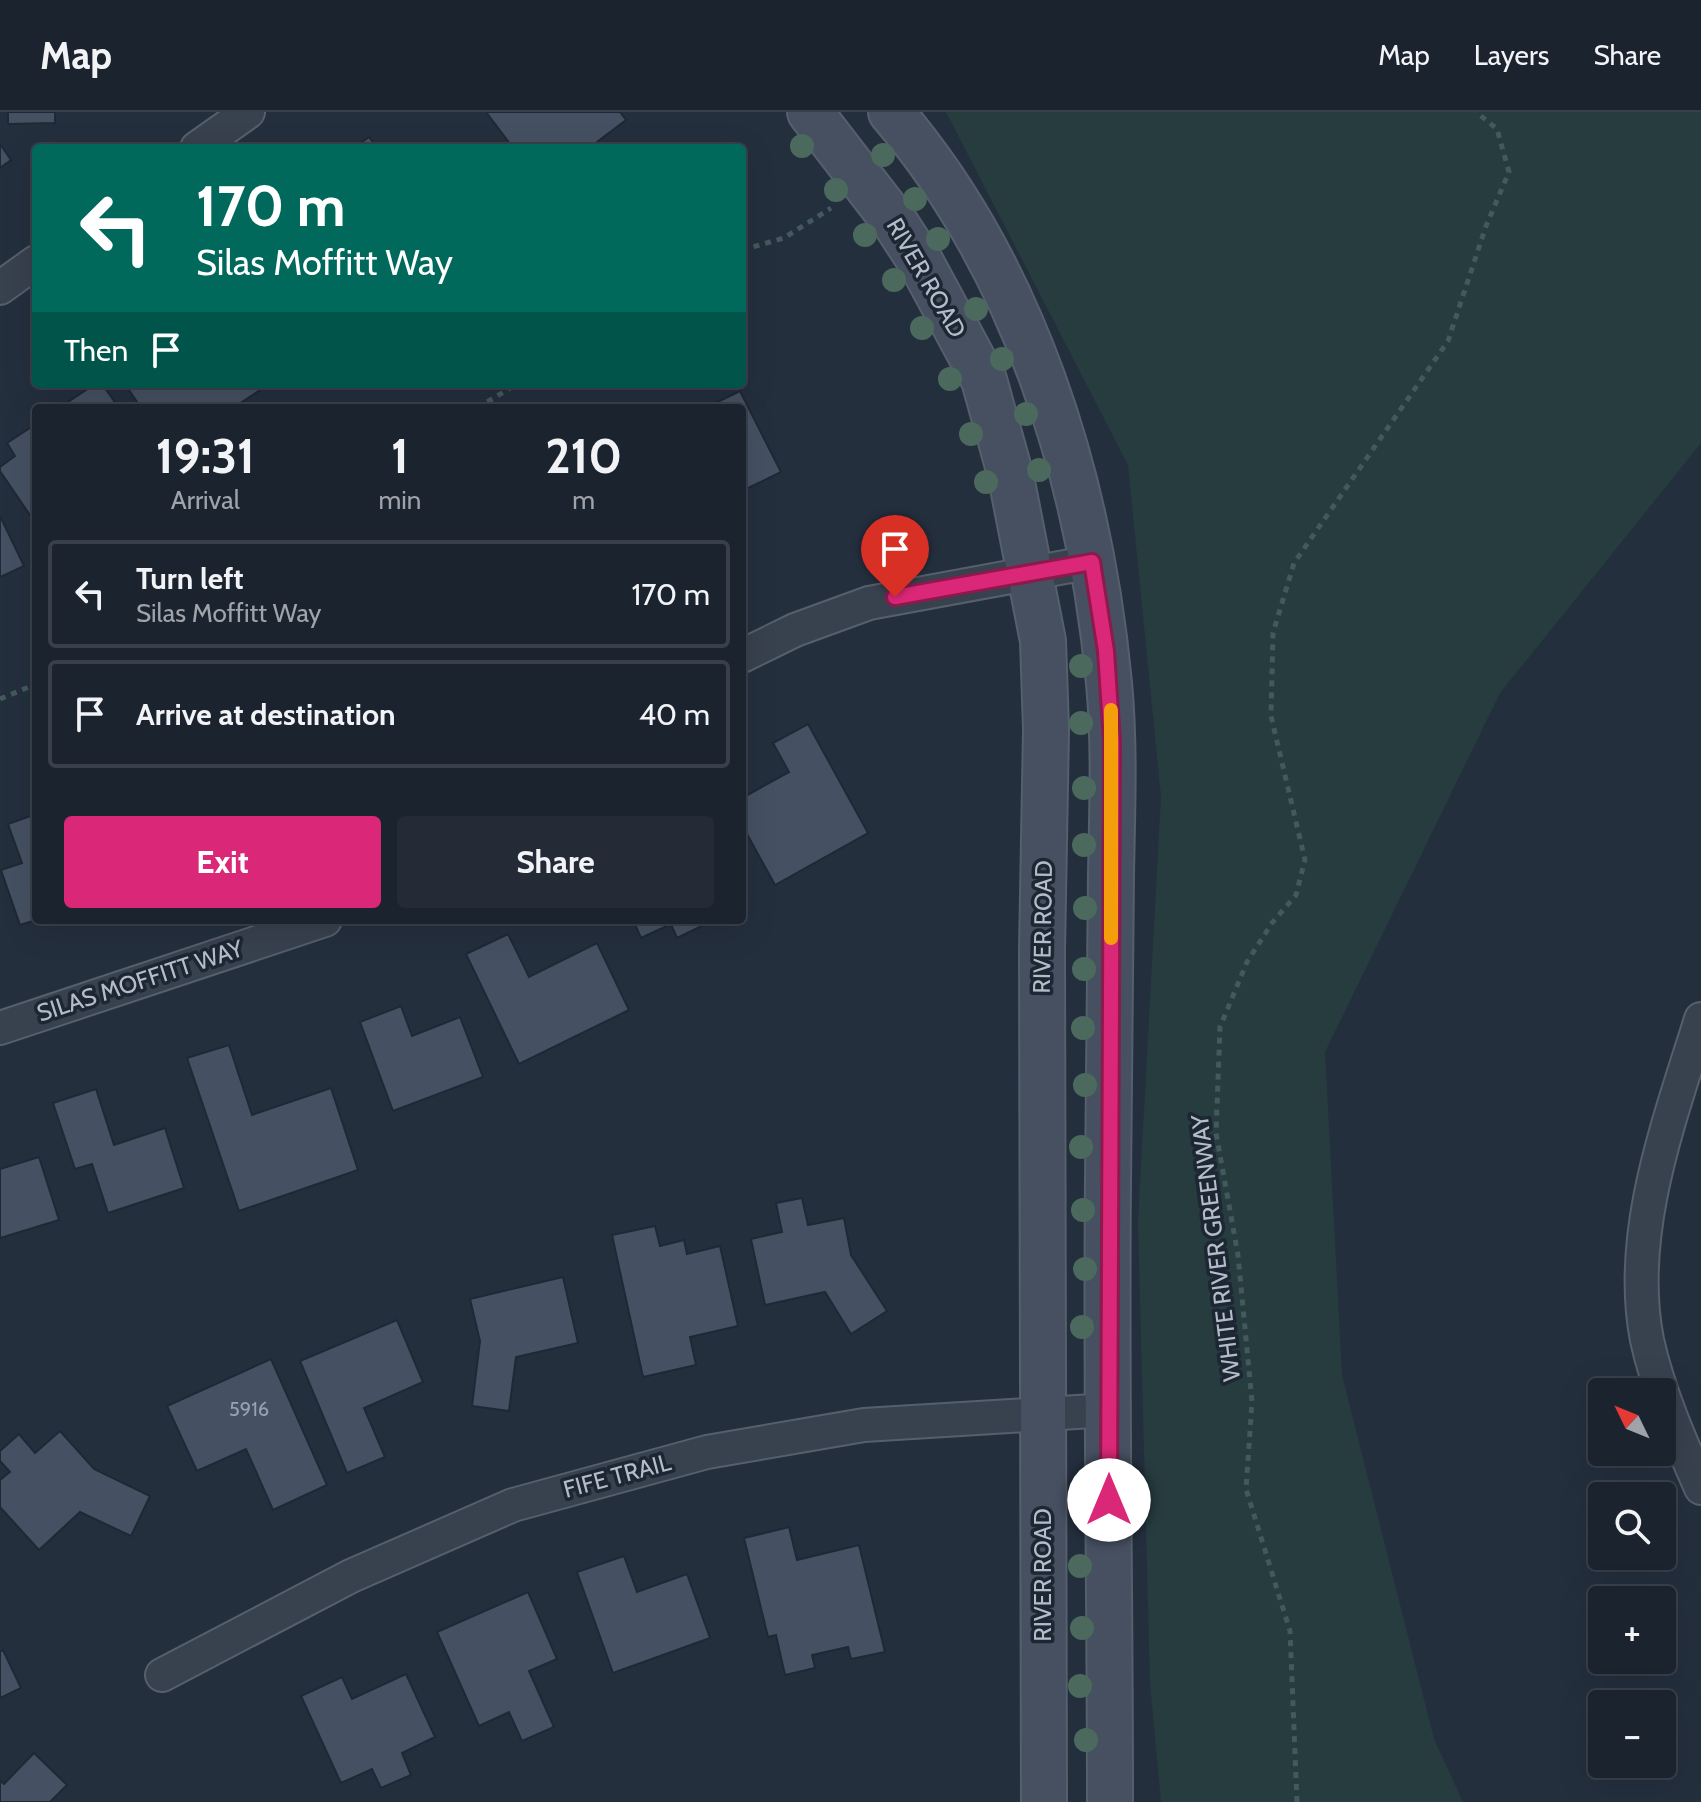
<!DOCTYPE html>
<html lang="en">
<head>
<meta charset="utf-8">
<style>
	:root { --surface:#1b232e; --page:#242b36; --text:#f1f3f6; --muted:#a0a4aa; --line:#39404a; --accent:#db2777 }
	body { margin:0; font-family:Cabin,sans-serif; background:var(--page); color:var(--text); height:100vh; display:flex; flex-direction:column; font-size:30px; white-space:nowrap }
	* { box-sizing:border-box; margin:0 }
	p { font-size:26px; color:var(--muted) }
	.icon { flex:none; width:44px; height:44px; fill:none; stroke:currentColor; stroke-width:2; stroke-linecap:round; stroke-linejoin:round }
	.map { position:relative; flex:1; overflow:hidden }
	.panel { position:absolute; left:32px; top:292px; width:714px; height:520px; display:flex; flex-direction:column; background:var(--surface); border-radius:8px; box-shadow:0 8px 32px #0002,0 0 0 2px var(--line) }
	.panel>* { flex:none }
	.guide { position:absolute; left:32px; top:32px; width:714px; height:244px; border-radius:8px; box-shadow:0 8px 32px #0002,0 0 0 2px var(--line); background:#00695c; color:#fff; overflow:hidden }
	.needle { width:52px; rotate:313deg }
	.controls { position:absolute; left:1588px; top:1266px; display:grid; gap:16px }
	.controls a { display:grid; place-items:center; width:88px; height:88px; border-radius:8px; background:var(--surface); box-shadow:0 8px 32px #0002,0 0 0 2px var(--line); font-size:40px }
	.pin { position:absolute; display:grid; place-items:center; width:68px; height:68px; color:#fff; margin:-82px -34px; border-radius:50% 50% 50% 0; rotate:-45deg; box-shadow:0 0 8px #0007 }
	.pin .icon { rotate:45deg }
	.me { position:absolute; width:88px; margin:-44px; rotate:0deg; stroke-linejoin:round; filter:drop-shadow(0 0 6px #0008) }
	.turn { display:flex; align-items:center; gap:28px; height:168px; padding:0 32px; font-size:36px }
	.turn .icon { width:104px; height:104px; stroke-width:2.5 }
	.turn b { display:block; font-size:56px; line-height:68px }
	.then { display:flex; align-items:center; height:76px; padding:0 32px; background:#0003; gap:16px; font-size:30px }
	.eta { display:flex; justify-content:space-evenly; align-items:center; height:136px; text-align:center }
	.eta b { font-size:48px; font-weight:800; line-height:56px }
	.action { display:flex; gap:16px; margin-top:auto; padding:16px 32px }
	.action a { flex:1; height:92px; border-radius:8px; background:var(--accent); color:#fff; font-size:32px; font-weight:800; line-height:92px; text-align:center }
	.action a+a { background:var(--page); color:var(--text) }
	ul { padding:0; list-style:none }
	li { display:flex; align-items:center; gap:24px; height:108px; margin:0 16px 12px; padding:0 16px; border:4px solid var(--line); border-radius:8px }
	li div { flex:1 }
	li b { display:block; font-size:30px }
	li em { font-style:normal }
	header { display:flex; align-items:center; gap:48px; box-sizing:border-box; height:112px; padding:0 40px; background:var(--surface); border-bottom:2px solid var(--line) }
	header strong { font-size:38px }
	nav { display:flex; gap:44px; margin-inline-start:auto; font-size:28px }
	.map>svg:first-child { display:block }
</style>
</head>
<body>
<header>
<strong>Map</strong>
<nav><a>Map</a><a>Layers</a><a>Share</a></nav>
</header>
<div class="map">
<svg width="1701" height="1690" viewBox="0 0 1701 1690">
	<rect width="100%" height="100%" fill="#242f3e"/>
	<path fill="#263c3f" d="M946,0h755v331l-201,250 -175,359 17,323 92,364 29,63h-302l-11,-119 -12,-462 23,-424 -33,-332z"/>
	<g fill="#455162" stroke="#1f2835" stroke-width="2">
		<path d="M8,0h47v11l-47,1z"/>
		<path d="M486,0h134l6,8 -37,28h-76z"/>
		<path d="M369,25l8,11h-23z"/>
		<path d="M0,32l11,16 -11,8z"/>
		<path d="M95,272h7l17,24h-60z"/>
		<path d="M125,272h144l-36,24h-92z"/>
		<path d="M740,279l41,81 -39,19v-83h-37z"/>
		<path d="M36,312v100l-36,-53v-4l15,-11 -8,-13z"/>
		<path d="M0,404l24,50 -24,11z"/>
		<path d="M808,612l60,109 -93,52 -33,-60v-27l47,-26 -16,-29z"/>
		<path d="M36,702v106l-16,5 -19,-55 21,-7 -14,-39z"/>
		<path d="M633,808h71l2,4 -29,14 -6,-14 -30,14z"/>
		<path d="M508,822l21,43 68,-34 32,67 -110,54 -53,-110z"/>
		<path d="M401,894l11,30 48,-19 23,60 -90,34 -33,-89z"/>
		<path d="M229,933l23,70 79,-27 27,82 -119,41 -52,-153z"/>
		<path d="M96,977l18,56 51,-17 19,60 -76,25 -16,-49 -17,5 -22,-66z"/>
		<path d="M39,1045l20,63 -59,18v-69z"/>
		<path d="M802,1086l6,27 36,-7 7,37 36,56 -36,23 -26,-42 -60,13 -14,-66 31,-7 -6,-29z"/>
		<path d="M655,1114l5,20 24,-6 3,14 33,-8 18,80 -48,11 6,28 -53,12 -31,-142z"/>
		<path d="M563,1165l15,66 -62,14 -7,54 -37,-5 8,-65 -10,-42z"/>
		<path d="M397,1208l26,62 -59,26 21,49 -38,16 -47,-112z"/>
		<path d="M271,1247l56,126 -54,25 -27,-61 -49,22 -30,-65z"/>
		<path d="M60,1319l34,38 56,27 -19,40 -51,-24 -41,38 -39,-43v-27l10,-8 -10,-11v-10l19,-17 16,19z"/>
		<path d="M789,1415l8,33 62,-15 26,107 -34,7 -3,-12 -36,8 3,13 -30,7 -9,-40 -8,2 -24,-99z"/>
		<path d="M624,1444l13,36 50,-18 23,64 -97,35 -36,-101z"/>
		<path d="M528,1480l29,67 -28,12 25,56 -32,14 -13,-29 -30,14 -42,-94z"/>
		<path d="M3,1538l18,38 -21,10v-46z"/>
		<path d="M406,1562l29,63 -33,16 9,22 -30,13 -9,-19 -31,14 -40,-87 41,-19 10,22z"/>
		<path d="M34,1641l33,32 -17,17h-50v-22l4,4z"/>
	</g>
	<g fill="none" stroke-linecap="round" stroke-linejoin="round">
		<defs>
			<g id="street">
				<path d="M197,36l51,-36"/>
				<path d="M0,176l36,-26"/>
				<path d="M742,544l53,-26 74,-27 223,-41"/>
				<path d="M1701,907c-31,100 -75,214 -54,321 11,50 33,101 54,148"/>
				<path d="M0,916l325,-108"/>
				<path d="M162,1563l189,-99 162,-71 194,-53 157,-27 245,-15"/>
			</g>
			<g id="secondary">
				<path d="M810,0l84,109 26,40 64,119 27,97 32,164 3,88 -4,222 2,851"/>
				<path d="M891,0c134,156 199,369 218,571 6,64 3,128 2,192 -1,102 -2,204 -3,306 -2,207 2,414 2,621"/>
			</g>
		</defs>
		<use href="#street" stroke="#565f6c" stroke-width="36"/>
		<use href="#secondary" stroke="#565f6c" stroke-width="48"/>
		<g stroke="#44595c" stroke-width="5" stroke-dasharray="6 6" stroke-linecap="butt">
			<path d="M742,138l42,-12 47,-30"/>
			<path d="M477,296l40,-24"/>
			<path d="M0,587l36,-15"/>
			<path d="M1297,1690l-7,-171 -44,-142 6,-87 -14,-147 -22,-122 4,-106 27,-65 25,-39 24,-28 9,-35 -34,-144 2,-83 21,-70 154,-222 38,-115 23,-54 -12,-43 -21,-17"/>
		</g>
		<use href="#street" stroke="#38414e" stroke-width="32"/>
		<use href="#secondary" stroke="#465061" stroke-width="44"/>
	</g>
	<g fill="#4b6a5d">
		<circle cx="802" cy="34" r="12"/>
		<circle cx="883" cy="43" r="12"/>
		<circle cx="836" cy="78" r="12"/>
		<circle cx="915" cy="87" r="12"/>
		<circle cx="865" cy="123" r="12"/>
		<circle cx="938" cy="127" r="12"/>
		<circle cx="894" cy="168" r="12"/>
		<circle cx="976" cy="197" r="12"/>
		<circle cx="922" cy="216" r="12"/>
		<circle cx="1002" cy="247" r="12"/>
		<circle cx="950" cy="267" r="12"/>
		<circle cx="1026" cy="302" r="12"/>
		<circle cx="971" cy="322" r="12"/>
		<circle cx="1039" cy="358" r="12"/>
		<circle cx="986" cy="370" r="12"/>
		<circle cx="1081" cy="554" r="12"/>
		<circle cx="1081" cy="611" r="12"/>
		<circle cx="1084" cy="676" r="12"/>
		<circle cx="1084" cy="733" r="12"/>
		<circle cx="1085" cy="796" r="12"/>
		<circle cx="1084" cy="857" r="12"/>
		<circle cx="1083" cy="916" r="12"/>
		<circle cx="1085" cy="973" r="12"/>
		<circle cx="1081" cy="1035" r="12"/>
		<circle cx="1083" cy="1098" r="12"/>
		<circle cx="1085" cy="1157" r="12"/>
		<circle cx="1082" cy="1215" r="12"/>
		<circle cx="1082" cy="1394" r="12"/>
		<circle cx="1080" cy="1454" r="12"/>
		<circle cx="1082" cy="1516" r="12"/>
		<circle cx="1080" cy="1574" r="12"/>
		<circle cx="1086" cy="1628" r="12"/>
	</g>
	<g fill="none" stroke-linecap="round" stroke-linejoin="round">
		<defs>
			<path id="route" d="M895,485l197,-35 14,89 6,91 -3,758"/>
		</defs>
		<use href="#route" stroke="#8e194d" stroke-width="20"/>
		<use href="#route" stroke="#db2777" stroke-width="14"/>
		<path stroke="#f59e0b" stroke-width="14" d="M1111,826v-228"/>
	</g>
	<g text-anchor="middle" stroke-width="7" stroke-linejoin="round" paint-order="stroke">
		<g font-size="20" fill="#98a1af">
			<text x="249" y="1304">5916</text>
		</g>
		<g font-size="24" fill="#b4bcc9" stroke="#1d2633">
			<text transform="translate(926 166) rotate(60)" y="8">RIVER ROAD</text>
			<text transform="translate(1043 815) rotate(-89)" y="8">RIVER ROAD</text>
			<text transform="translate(140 869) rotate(-18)" y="8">SILAS MOFFITT WAY</text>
			<text transform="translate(1216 1136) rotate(-97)" y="8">WHITE RIVER GREENWAY</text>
			<text transform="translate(617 1364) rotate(-15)" y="8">FIFE TRAIL</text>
			<text transform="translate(1043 1463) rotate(-90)" y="8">RIVER ROAD</text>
		</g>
	</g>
</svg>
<div class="controls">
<a><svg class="needle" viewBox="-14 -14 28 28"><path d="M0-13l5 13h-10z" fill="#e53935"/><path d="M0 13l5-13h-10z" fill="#a0a4aa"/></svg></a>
<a><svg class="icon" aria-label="search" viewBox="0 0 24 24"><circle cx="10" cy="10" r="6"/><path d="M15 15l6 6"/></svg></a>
<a>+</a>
<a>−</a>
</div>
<div class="pin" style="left:895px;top:485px;background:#d93025"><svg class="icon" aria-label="arrive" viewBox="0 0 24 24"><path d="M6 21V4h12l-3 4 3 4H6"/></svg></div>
<svg class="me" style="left:1109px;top:1388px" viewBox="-20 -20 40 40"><circle r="19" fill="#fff"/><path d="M0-13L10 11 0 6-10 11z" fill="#db2777"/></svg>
<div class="guide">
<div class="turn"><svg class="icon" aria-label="left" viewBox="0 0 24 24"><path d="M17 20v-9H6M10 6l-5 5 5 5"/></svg><div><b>170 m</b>Silas Moffitt Way</div></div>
<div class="then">Then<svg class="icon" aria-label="arrive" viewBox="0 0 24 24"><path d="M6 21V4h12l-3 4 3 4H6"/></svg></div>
</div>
<section class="panel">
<div class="eta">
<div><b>19:31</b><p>Arrival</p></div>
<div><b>1</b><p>min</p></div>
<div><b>210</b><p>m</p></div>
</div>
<ul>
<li><svg class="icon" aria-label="left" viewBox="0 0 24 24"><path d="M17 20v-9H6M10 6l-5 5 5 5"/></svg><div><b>Turn left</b><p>Silas Moffitt Way</p></div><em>170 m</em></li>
<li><svg class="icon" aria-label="arrive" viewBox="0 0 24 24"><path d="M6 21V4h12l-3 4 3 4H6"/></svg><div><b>Arrive at destination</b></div><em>40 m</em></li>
</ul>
<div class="action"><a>Exit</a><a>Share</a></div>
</section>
</div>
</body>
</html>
